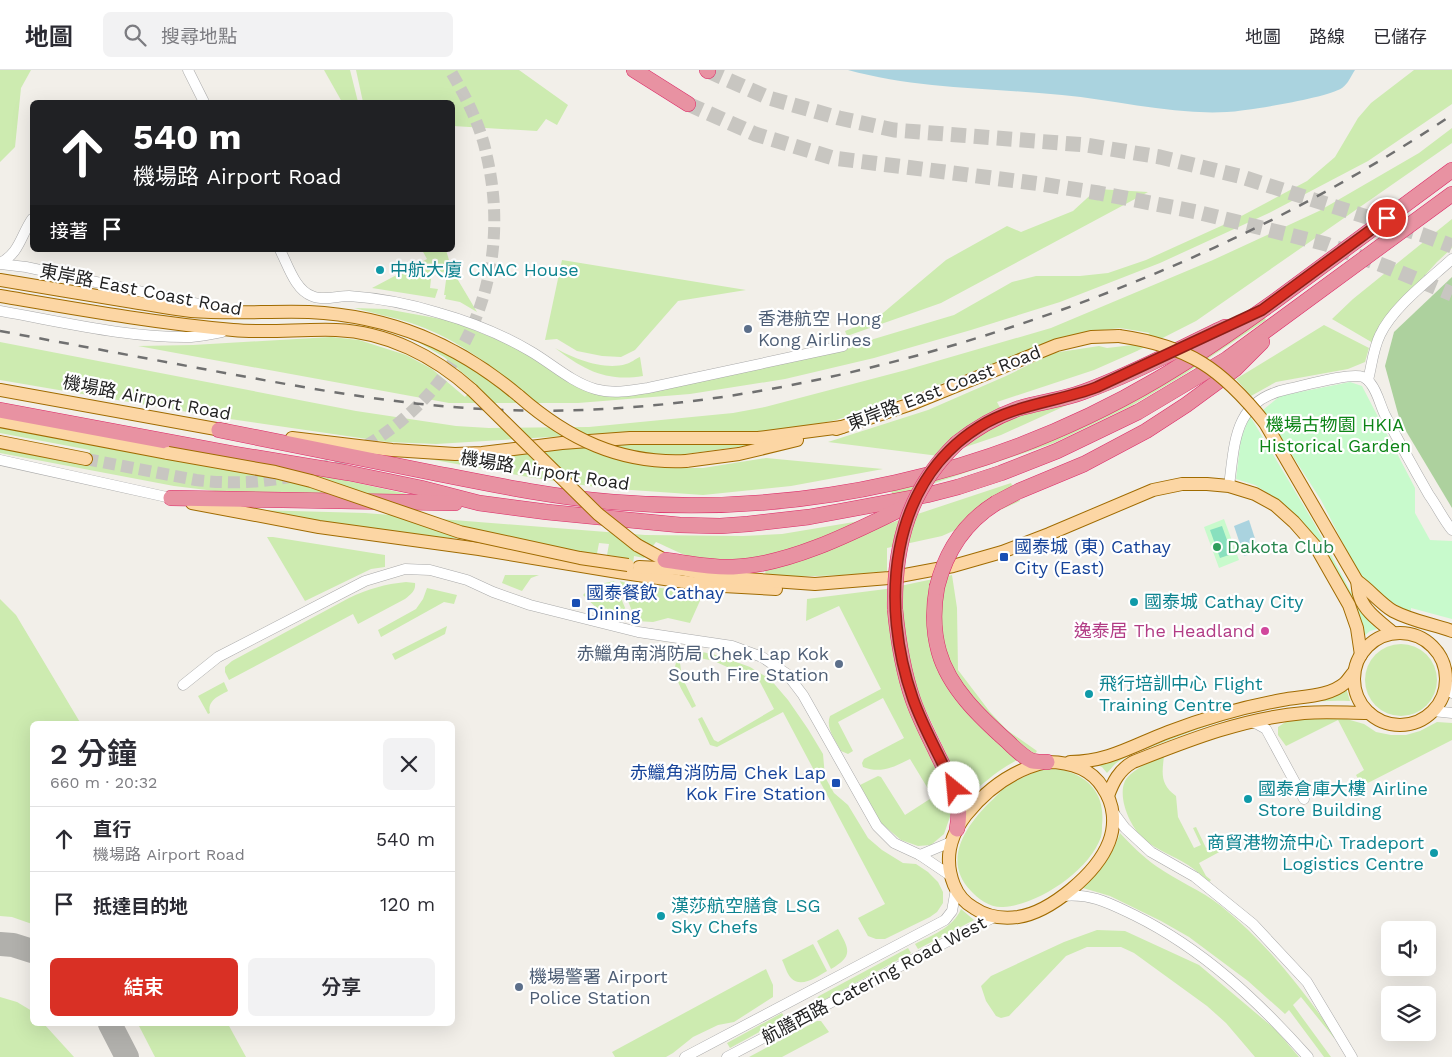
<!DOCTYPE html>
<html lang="zh-TW">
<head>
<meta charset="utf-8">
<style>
	:root { --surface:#fff; --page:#f2f2f3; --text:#2b2b33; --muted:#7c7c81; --line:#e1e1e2; --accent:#d93025 }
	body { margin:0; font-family:"Work Sans","Noto Sans TC",sans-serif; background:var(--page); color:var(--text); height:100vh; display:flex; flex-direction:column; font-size:19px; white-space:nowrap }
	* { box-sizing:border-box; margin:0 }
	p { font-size:16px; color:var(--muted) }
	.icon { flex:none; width:28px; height:28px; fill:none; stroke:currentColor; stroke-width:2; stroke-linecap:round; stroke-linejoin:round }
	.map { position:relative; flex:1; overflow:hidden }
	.details { position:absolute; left:30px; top:651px; width:425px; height:305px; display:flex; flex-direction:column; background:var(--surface); border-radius:8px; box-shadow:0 5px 20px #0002 }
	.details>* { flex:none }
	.top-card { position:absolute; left:30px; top:30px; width:425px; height:152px; border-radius:8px; box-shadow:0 5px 20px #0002; background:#202124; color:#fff; overflow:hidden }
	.fabs { position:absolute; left:1381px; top:851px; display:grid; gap:10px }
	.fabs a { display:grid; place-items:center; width:55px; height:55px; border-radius:8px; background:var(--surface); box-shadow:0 5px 20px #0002; font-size:25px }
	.pin { position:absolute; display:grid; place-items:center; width:42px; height:42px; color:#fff; margin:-21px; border:2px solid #fff; border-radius:50%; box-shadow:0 1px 5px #0007 }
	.me { position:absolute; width:55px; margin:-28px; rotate:332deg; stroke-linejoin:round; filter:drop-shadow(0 0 4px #0008) }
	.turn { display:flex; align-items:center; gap:18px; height:105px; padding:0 20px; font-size:22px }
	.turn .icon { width:65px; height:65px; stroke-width:2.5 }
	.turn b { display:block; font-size:35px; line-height:42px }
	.then { display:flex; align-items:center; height:48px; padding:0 20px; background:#0003; gap:10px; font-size:19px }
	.round { display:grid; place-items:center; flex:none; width:52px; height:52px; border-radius:8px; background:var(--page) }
	.head { display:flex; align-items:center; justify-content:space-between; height:85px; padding:0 20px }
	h1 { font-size:30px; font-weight:600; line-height:38px }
	.cta { display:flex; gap:10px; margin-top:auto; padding:10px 20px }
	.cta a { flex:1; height:58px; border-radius:8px; background:var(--accent); color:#fff; font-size:20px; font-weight:600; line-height:58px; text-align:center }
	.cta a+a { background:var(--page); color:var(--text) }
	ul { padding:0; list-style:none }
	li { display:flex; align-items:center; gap:15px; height:65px; padding:0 20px; border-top:1px solid var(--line) }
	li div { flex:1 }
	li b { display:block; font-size:19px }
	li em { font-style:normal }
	header { display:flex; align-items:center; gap:30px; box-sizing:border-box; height:70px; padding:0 25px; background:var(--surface); border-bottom:1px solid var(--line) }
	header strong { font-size:24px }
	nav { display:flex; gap:28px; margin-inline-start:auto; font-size:18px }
	.search { width:350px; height:45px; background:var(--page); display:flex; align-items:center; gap:12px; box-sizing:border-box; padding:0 18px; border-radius:8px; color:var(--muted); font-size:19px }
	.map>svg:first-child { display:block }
</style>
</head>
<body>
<header>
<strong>地圖</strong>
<div class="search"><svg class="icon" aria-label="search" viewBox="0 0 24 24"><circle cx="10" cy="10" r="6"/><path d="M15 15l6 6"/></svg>搜尋地點</div>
<nav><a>地圖</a><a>路線</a><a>已儲存</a></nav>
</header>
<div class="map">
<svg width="1452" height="987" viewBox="0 0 1452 987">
	<rect width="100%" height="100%" fill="#f2efe9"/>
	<g fill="#cdebb0">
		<path d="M0,0h31l-10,18 -6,59 -15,15z"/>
		<path d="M324,0h26l8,32h-16z"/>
		<path d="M356,0h163l49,35 -11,20 -11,-6 -9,12 -84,-5 -1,-24h-89z"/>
		<path d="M1414,0h38v34l-84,57 -99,52 -109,50 -100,39 -89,28 -97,28 -89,21 -95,15 -112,9h-129l-311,-57 55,-1 138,-8 28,3 47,15 26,14 33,28 11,-13 -32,-27 -33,-19 35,13 77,41c-34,-29 -70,-55 -112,-69 -19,-6 -38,-10 -57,-15l32,1 66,12 77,32 39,29 19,8 36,4 204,-41 127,-38 58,-33 24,-6h44l28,-3 38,-13 86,-39 75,-40 28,-24 23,-39 13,-15z"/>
		<path d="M1452,58v15l-256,178 -59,30 -43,19 -97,32 10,19 21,-8 48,-12 -75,34 -62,21 -111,-14 100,-32 78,-34 47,-23 46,-7 8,2 26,-3 17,-12 -30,-5 -41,5 -123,45 -46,18 -74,24 -58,12 -162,1 -180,11 -48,-2 -165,-24 -223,-38v-38l356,69 100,15 33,2 100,-1 144,-14 32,-6 141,-37 145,-42 162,-68 106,-49 100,-58z"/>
		<path d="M1097,119l51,3 -207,111 -94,33 -2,-5 32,-13 69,-58 61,-34 14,6 52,-21z"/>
		<path d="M1452,149v29l-15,14 -49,54 -15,27 -41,-24 21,-20z"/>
		<path d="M422,180h24l6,20 25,42 -17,-10 -15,-3 1,-4h-2l3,-22 -15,-3 -2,18 8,1 -3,9 -63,-10 55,-29z"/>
		<path d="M562,190l184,30 -68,11 -43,49 -14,7 -19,-1 -25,-5 -20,-12 -12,1z"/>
		<path d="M1263,244l3,6 -84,56 -51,30 -77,37 -161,54 -2,-7 161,-51z"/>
		<path d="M1324,255l45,23 -4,14 -17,7 -72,13 -25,14 -15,-17z"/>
		<path d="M555,278c18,10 49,23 71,16 5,-1 9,-5 14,-7l3,19c-37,6 -59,-6 -88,-28z"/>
		<path d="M0,355l179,23 156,30 72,16 -78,1 -114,-4 -41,-5 -174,-33v-6l88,17 2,-14 -90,-17z"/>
		<path d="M759,372l-14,4 -59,8 1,14h16l63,-10 117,11 -92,17 -88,9 -100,-7 -75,-11 -132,-24 221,-9z"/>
		<path d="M1011,413l9,18 -78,35 -55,12v23c-41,5 -81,6 -121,5l-2,-11z"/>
		<path d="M255,440l110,3 280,22 98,1 39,-2 78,-13c-51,22 -108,49 -165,37 -13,-3 -27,-11 -39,-16l-12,16 -10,-2 -1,9 -13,-2v-6l-13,-2 2,-11 -10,-1 -4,21 -120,-24 -100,-8z"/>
		<path d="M267,467h6l112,18v12l-14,2 -66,32z"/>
		<path d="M505,505h34l-8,3 -9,13 -20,-8z"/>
		<path d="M952,505l5,33 1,62 32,42 17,18 30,21 -2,3 -16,-11v16c-21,11 -38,25 -54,42l-6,-20 -40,-85 31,95 2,20 -8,23 -13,11 -13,1 -17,-6 -20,-17 -21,-38 18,-9 3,1 24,38 28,-18 -23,-38c-16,8 -29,15 -47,8l-1,-4 2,-4 40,-21 -21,-40 -45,24 15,29 -5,3 -7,-3c-5,-10 -16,-23 -11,-35l51,-27 -42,-83 -33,15 1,-22 79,-10z"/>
		<path d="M614,511l16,39 -28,-7 -19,-18 9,-9z"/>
		<path d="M620,511l6,2 77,11 -13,29 -22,-5 -15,4 -17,-1z"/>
		<path d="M406,512l9,1c1,8 -4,11 -10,16l-47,25 -5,-10 -124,66 -4,-8v-5l7,-6 117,-63c19,-9 36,-14 57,-16z"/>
		<path d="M427,518l30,7 -3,9 -10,-2 -63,35 -3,-7 38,-21 7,-10z"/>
		<path d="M0,529l16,16 65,109h-49v200l-20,-7 -12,-1z"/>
		<path d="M447,556l-2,8 -50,26 -3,-6z"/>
		<circle cx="1401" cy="610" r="36"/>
		<path d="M694,580l26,6 30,11 20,12 18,21 20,29 15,25 2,23 9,16 14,12 20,33 14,12 21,13 13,1 12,8 10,10 5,10v11l-6,9 -7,5 -45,22h-9l-8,-3 -10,-18 27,-14 -102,-192 -66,35 -7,-2 -12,-26 4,-2 12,23 4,2 56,-33 -14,-27 -46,-21 -19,-4 -9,1 -6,5 2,14 14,29 -4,2c-11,-20 -33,-49 2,-58z"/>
		<path d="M224,612l4,9c-9,5 -21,9 -18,22l-2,1 -10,-18z"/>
		<path d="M1346,618l4,13c-63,-3 -128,18 -186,41 -13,5 -40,14 -49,22 -3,3 -5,6 -8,9l-5,-6 -7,-3 97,-36z"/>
		<path d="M1336,646l28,8 12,8 15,3h15l14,-4 17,-9 15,1v17l-90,46 -6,-11 8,-5 -26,-50 -52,26 -8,-11v-8l9,-6z"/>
		<path d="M1162,685l2,1c-2,18 -4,28 12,40l2,21 16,31 7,-3 -8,-17 3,-1 10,21 13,-7 4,4v5l-24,13 7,13 5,4 -2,2c-7,-6 -13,-12 -21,-17 -14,-9 -30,-14 -43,-25 -14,-11 -28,-42 -20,-59 5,-10 28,-21 37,-26z"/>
		<path d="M1040,700c8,0 19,-2 26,1 27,8 39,27 36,54 0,4 0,8 -1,12 -12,34 -63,68 -98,70 -12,1 -25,-8 -32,-16 -29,-30 -6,-64 18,-88 6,-5 11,-12 17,-16 10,-7 23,-12 34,-17z"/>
		<path d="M1120,763c11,12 22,23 36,33 21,15 45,24 65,40 46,37 81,83 115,131l-2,1 -33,-41 -8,8 38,52h-7l-35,-47 -4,4 -37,-33 -59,-44 -28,-16 -51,-25 -27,-8c17,-16 30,-33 37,-55z"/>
		<path d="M961,839l13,11 -56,29 -3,-5c17,-9 38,-16 46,-35z"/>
		<path d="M838,859c11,20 16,27 -7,40l-14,-28z"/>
		<path d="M1097,860l28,1 74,34 77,65 23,27h-44l-29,-34 -19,-17 -73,-53 -13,-6h-34l-21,9 -57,60 -8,2 -5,-2 -10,-15 -5,-15 10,-10 73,-34z"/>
		<path d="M813,874l14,27c-9,5 -26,18 -36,7 -4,-4 -6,-12 -9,-18z"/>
		<path d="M908,878l3,5 -89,48 -11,2 8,-7z"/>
		<path d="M766,899l7,16v12l-39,25 -16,3 -25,12 -20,16 -7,4h-51l-3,-5z"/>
		<path d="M0,927l17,5 15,9v13h12l30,33h-74z"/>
		<path d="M782,943l3,5 -55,30 -3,-5z"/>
		<path d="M817,951h4l8,11 -47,25h-33z"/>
		<path d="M138,954h90l18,33h-91z"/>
	</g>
	<path fill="#add19e" d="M1452,207v231l-52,-87 -15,-55 9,-34z"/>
	<g fill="#c8facc">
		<path d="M1350,312l12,4 53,102v25l15,27 22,1v78l-41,-11v5l-21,-12 -26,-22 -13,-20 -30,-59 -58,-90 17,-14z"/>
		<path d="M1250,346l64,107 47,88 10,13 6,5 -7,2 -7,6 -44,-96 -21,-24 -24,-20 -19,-12 -19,-6 5,-41z"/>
		<path d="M1224,449l15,41 -20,8 -15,-41z"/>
	</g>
	<path fill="#88e0be" d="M1222,456l10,28 -12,4 -10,-28z"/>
	<g fill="#aad3df">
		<path d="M848,0h507c-4,6 -7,14 -13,18 -15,10 -95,23 -115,24 -55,3 -110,-12 -165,-17 -71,-7 -145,-6 -214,-25z"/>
		<path d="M1249,450l10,31 -15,5 -10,-30z"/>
	</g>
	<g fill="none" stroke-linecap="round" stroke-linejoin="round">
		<g stroke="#b1b0ac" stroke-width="24">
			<path d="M0,874l13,1 19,6"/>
			<path d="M110,954l17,33"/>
		</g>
		<g stroke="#c8c6c1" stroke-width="12" stroke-dasharray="12 6" stroke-linecap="butt">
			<path d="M86,389l110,21c33,4 65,3 98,-4"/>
			<path d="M318,399c130,-49 200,-176 169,-312 -6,-31 -21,-60 -37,-87"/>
		</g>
		<g stroke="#c8c6c1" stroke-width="15" stroke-dasharray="15 8" stroke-linecap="butt">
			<path d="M708,1l61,27 70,20 55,12 192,15 74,12 79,19 184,59 29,11"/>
			<path d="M688,34l67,30 78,24 208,26 58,9 98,19 129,32 61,23 65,27"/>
		</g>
		<defs>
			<g id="minor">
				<path d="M188,0l16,32"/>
				<path d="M280,180c8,15 15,40 32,46 11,5 26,0 37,0 30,2 61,8 90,17 32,9 62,21 91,38 21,12 41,31 65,38 17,5 35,2 53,-1l195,-42"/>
				<path d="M0,193c19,-9 21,-28 32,-44"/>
				<path d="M0,194l26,3 191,41"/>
				<path d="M0,241c63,11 127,27 191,26 10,-1 21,-3 31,-5"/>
				<path d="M1368,310c4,-15 5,-31 12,-45 13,-28 49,-55 72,-76"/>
				<path d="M0,390l171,38"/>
				<path d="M1229,416c6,-46 5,-86 59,-97 15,-3 63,-17 75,-12 3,1 6,4 8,7 7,9 9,21 14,31 14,27 29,54 44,80 8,11 14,24 23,35"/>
				<path d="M1445,610l7,13"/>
				<path d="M183,615l35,-28 147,-76 40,-12 25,1 37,10 26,12 37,13 108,27 94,14 30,11 25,17 16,21 74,131 17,17 26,12 31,21"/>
				<path d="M1433,641l19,2"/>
				<path d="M1251,652l6,2 9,5 38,70"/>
				<path d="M1113,742l12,16 26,24 44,25 58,47 54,58 45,75"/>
				<path d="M920,785l31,-13"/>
				<path d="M1062,826c29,-3 47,7 72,19 69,34 124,86 174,142"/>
				<path d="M685,987l260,-137 7,-9 4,-22"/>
				<path d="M727,987l267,-140"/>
			</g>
			<g id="major">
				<path d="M0,210c42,7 85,14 127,21 21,3 43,8 64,10 39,3 78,0 118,1 82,4 148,32 210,84"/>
				<path d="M0,226c77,13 155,27 233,34 34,3 68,-1 103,0 51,2 98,26 136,60"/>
				<path d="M0,320l227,41"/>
				<path d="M0,351l168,32"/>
				<path d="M1265,353l92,158c1,5 1,12 3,16 5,15 22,26 33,36"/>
				<path d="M836,359l78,-26 143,-58 34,-8 28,-1"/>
				<path d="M292,368l100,12 63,4 27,-1 80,-10 68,-5h128l84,-11"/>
				<path d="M0,372l86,17"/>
				<path d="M686,391l53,-7 58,-14"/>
				<path d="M192,433l127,24 160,22 139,23 87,13 71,4"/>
				<path d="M637,475l44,24 37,8 97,7 74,-6 64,-12 49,-14 47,-18 104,-44 29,-6h25l22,2 26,8 20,11 19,17 22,25 33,58 8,23 4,27"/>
				<path d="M639,497l40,2"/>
				<path d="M1357,511c13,9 23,22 36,30 19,10 39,13 59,20"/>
				<circle cx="1400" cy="609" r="46"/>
				<path d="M1047,692c22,0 44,6 56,26 11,16 13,36 6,54 -12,31 -58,70 -91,75 -16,2 -31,0 -44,-9 -9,-5 -16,-13 -20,-23 -10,-25 -5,-48 12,-70 21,-26 49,-46 81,-53z"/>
				<path d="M1070,692c38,0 64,-17 98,-30 37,-14 75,-25 114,-32 20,-4 47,-3 63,-17 3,-3 6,-8 9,-11"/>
				<path d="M1108,726c5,-14 11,-26 25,-34 56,-22 111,-44 171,-49 22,-2 43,0 65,0"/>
			</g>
			<g id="highway">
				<path d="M634,0l54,34"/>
				<path d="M707,0l1,1"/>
				<path d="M0,340l235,44 114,19 72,15 58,15 68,9 133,13 40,1 28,-2 61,-7 118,-22 31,-8 43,-14 56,-22 81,-39 89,-53 225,-165"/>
				<path d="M219,360c70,14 140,28 210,42 61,12 122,25 184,30 190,16 382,-27 545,-123 41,-24 79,-51 117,-78 59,-43 118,-87 177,-131"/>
				<path d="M957,373c19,-15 38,-26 60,-34 22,-7 45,-9 66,-17 48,-17 97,-44 142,-65"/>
				<path d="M171,428l284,5"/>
				<path d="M996,433l23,-12 65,-27 62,-33 40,-26 49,-36 27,-27"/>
				<path d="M665,490c23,3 46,8 68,7 58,-2 125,-37 176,-62"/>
				<path d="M937,517c-4,22 -4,44 2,65 10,36 42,66 69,90 7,7 15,15 24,19 5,1 10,1 15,1"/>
				<path d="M895,539c3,31 8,62 18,91 6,17 14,33 22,49 13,29 29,46 22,80"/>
			</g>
		</defs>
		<use href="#minor" stroke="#a9a9a9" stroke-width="11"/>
		<use href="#major" stroke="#a06b00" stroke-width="14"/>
		<use href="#highway" stroke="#dc2a67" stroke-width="16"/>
		<use href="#minor" stroke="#fff" stroke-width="10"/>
		<use href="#major" stroke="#fcd6a4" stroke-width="12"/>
		<use href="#highway" stroke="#e892a2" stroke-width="15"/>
		<path stroke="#707070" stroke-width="2.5" stroke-dasharray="10 10" stroke-linecap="butt" d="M0,261c75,14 150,28 225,42 93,17 185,34 279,37 141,5 279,-18 415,-55 188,-52 370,-131 533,-240"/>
		<defs>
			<g id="major-bridge">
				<path d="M1119,266c70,10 103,33 146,87"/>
				<path d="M472,320l126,124 39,31"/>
				<path d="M519,326c49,43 101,68 167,65"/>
				<path d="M168,383l107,19 36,9 149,51 120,26 48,7"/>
			</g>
			<g id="highway-bridge">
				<path d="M937,517c9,-36 27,-64 59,-84"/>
				<path d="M895,539c-1,-65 14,-120 62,-166"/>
			</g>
		</defs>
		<use href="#major-bridge" stroke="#a06b00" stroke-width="14" stroke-linecap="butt"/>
		<use href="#highway-bridge" stroke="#dc2a67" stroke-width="16" stroke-linecap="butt"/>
		<use href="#major-bridge" stroke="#fcd6a4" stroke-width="12"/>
		<use href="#highway-bridge" stroke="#e892a2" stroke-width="15"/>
	</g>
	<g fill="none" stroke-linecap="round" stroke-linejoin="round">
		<defs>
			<path id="route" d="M954,718c-13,-30 -30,-58 -41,-89 -33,-94 -25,-215 66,-272 36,-23 79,-25 118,-40l165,-77 125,-92"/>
		</defs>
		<use href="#route" stroke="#8d1f18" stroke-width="12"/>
		<use href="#route" stroke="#d93025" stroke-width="9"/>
	</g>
	<g fill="#0f9aa8" stroke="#fff" stroke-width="2">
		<circle cx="380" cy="200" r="5"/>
		<circle cx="1134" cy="532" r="5"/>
		<circle cx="1089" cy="624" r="5"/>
		<circle cx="1248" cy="729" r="5"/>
		<circle cx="1434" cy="783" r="5"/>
		<circle cx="661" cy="846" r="5"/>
	</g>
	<g fill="#5c6f8a" stroke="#fff" stroke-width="2">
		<circle cx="748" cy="259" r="5"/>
		<circle cx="839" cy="594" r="5"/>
		<circle cx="519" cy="917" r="5"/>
	</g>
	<circle fill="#2e9e5b" stroke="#fff" stroke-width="2" cx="1217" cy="477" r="5"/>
	<g fill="#1a4fb4" stroke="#fff" stroke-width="2">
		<rect x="999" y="482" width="10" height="10" rx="2.5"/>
		<rect x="571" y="528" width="10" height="10" rx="2.5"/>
		<rect x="831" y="708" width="10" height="10" rx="2.5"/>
	</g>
	<circle fill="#d1479c" stroke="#fff" stroke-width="2" cx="1265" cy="561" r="5"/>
	<g text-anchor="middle" stroke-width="4.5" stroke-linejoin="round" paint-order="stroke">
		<g font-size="18" fill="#0d838f" stroke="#fff" text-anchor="start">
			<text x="390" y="206">中航大廈 CNAC House</text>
			<text x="1144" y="538">國泰城 Cathay City</text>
			<text x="1099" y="620">飛行培訓中心 Flight<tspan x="1099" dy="21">Training Centre</tspan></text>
			<text x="1258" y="725">國泰倉庫大樓 Airline<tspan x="1258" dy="21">Store Building</tspan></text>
			<text x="1424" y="779" text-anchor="end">商貿港物流中心 Tradeport<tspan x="1424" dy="21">Logistics Centre</tspan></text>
			<text x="671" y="842">漢莎航空膳食 LSG<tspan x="671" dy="21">Sky Chefs</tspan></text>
		</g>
		<g font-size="18" fill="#222" stroke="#fff">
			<text transform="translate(141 220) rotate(11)" y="6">東岸路 East Coast Road</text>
			<text transform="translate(944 318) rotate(-21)" y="6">東岸路 East Coast Road</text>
			<text transform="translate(147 328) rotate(11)" y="6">機場路 Airport Road</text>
			<text transform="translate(545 401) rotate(9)" y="6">機場路 Airport Road</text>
			<text transform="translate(874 910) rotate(-28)" y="6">航膳西路 Catering Road West</text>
		</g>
		<g font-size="18" fill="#4e5e75" stroke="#fff" text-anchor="start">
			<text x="758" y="255">香港航空 Hong<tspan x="758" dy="21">Kong Airlines</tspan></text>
			<text x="829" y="590" text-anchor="end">赤鱲角南消防局 Chek Lap Kok<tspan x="829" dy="21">South Fire Station</tspan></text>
			<text x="529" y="913">機場警署 Airport<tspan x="529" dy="21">Police Station</tspan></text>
		</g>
		<g font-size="18" fill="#0c8416" stroke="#fff">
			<text x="1335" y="361">機場古物園 HKIA<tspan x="1335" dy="21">Historical Garden</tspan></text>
		</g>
		<g font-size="18" fill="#164399" stroke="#fff" text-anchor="start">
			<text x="1014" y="483">國泰城 (東) Cathay<tspan x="1014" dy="21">City (East)</tspan></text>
			<text x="586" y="529">國泰餐飲 Cathay<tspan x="586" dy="21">Dining</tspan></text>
			<text x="826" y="709" text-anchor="end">赤鱲角消防局 Chek Lap<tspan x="826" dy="21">Kok Fire Station</tspan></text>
		</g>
		<g font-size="18" fill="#27864d" stroke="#fff" text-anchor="start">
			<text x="1227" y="483">Dakota Club</text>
		</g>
		<g font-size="18" fill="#b23c85" stroke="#fff" text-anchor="end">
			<text x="1255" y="567">逸泰居 The Headland</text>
		</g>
	</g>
</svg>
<div class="fabs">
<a><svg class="icon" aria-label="sound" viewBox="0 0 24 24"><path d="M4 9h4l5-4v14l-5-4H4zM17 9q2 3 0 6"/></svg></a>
<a><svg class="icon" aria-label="layers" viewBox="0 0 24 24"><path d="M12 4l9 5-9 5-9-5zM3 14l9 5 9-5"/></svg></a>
</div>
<div class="pin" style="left:1387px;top:148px;background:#d93025"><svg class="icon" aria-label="arrive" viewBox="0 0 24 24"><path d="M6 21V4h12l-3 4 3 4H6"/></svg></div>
<svg class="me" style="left:954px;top:718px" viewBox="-20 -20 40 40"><circle r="19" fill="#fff"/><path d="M0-13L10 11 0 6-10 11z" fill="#d93025"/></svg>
<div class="top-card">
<div class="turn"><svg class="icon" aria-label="ahead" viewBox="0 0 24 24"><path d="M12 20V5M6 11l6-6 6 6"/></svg><div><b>540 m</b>機場路 Airport Road</div></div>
<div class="then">接著<svg class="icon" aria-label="arrive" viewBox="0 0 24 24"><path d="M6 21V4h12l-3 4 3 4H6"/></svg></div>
</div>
<section class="details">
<div class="head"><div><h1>2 分鐘</h1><p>660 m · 20:32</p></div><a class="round"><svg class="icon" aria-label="close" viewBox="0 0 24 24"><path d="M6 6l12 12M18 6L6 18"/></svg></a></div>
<ul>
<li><svg class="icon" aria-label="ahead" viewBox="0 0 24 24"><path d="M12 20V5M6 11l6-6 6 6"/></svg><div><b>直行</b><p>機場路 Airport Road</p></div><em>540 m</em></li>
<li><svg class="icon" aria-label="arrive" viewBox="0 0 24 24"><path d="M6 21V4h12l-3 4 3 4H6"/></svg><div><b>抵達目的地</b></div><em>120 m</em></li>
</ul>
<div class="cta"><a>結束</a><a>分享</a></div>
</section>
</div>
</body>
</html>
